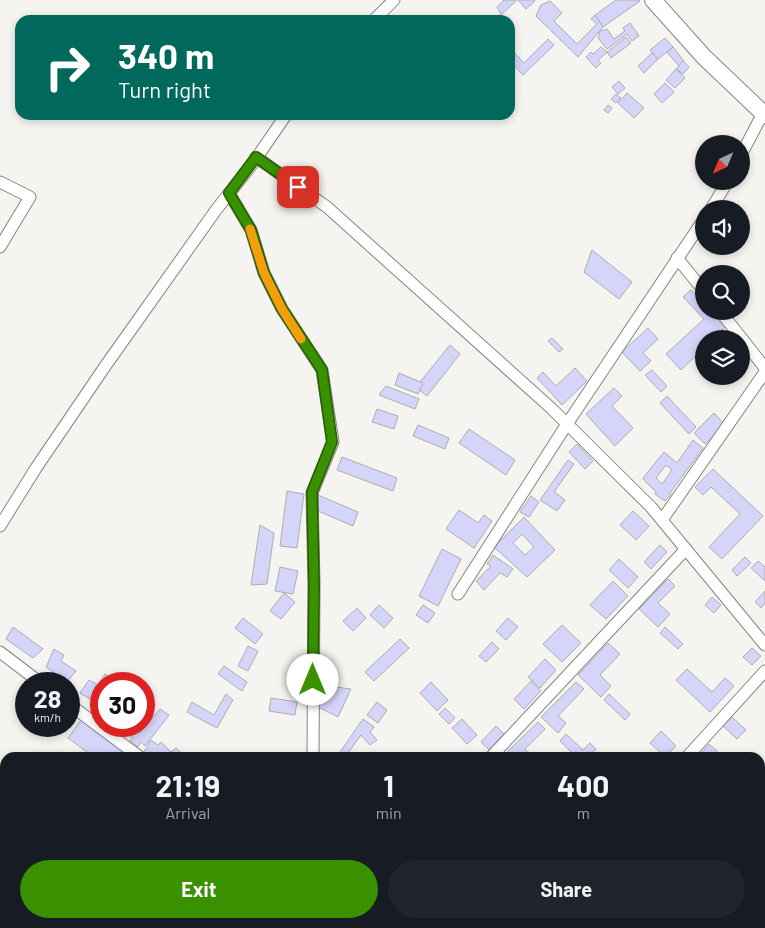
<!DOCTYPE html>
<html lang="en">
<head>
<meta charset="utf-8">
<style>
	:root { --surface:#171b24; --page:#20242c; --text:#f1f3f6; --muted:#9ea1a6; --accent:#399100 }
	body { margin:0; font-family:Barlow,sans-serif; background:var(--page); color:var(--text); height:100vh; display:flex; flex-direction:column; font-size:19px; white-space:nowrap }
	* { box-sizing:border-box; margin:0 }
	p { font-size:16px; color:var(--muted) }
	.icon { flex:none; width:28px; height:28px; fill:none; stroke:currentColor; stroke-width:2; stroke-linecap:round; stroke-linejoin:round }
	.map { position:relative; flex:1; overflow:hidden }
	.drawer { position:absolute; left:0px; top:752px; width:765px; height:176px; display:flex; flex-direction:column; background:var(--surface); border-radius:15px 15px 0 0; box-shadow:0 2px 8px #0003 }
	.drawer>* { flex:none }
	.hud { position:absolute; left:15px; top:15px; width:500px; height:105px; border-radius:15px; box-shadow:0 2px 8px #0003; background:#00695c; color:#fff; overflow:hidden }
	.needle { width:32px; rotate:224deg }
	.fabs { position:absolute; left:695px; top:135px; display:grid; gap:10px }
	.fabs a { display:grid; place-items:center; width:55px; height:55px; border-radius:50%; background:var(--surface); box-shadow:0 2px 8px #0003; font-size:25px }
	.speed { position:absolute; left:15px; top:672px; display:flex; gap:10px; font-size:25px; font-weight:700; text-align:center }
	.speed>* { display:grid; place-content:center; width:65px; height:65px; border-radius:50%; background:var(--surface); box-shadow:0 2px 8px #0003; line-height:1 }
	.speed small { font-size:12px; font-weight:400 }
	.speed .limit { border:8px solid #d22; background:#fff; color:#111 }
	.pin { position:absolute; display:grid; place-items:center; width:42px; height:42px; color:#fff; margin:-21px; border-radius:10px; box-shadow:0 2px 8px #0006 }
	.me { position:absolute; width:55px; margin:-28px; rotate:0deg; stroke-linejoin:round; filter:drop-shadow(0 0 4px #0008) }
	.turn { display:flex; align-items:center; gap:18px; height:105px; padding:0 20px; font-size:22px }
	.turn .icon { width:65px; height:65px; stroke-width:2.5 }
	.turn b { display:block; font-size:35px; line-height:42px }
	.eta { display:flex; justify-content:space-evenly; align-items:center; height:85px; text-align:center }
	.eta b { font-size:30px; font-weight:700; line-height:35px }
	.action { display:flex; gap:10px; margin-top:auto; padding:10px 20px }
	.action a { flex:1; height:58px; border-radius:30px; background:var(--accent); color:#fff; font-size:20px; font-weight:700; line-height:58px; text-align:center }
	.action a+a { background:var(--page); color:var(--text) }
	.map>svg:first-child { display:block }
</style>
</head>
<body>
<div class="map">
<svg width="765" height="928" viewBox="0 0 765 928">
	<rect width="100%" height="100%" fill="#f6f4f1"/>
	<g fill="#d5d4f9" stroke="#adadb0" fill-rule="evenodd">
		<path d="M504,0h13l-16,15 -4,-8z"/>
		<path d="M518,0h16l1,1 -9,8z"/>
		<path d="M616,0h23l1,1 -37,26 -8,-12z"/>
		<path d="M550,1l12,12 -8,8 23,23 20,-20 -6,-5 4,-4 8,12 -25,30 -42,-41 5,-11z"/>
		<path d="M630,23l9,13 -7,5 -5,-7 -20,15 -9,-11 2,-7 7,-2 7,10 11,-8 -2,-3z"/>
		<path d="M626,37l5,6 -20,15 -4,-6z"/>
		<path d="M665,38l8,9 -15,12 -8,-9z"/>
		<path d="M548,39l6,6 -31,30 -13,-14v-13l14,15z"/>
		<path d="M601,47l6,5 -9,8 3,3 -5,5 -10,-11 5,-5 2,2z"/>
		<path d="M673,47l11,14 -5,5 -12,-14z"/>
		<path d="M652,53l6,6 -14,14 -6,-7z"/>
		<path d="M683,61l6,6 -6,7 -7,-5z"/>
		<path d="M676,69l9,9 -10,10 -9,-8z"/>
		<path d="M619,81l6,7 -7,6 -6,-7z"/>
		<path d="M665,83l9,9 -12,11 -8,-9z"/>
		<path d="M627,93l17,15 -10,10 -16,-15z"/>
		<path d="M616,94l5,4 -5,5 -5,-4z"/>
		<path d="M608,105l4,3 -4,5 -4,-3z"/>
		<path d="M592,250l40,32 -13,17 -35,-27z"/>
		<path d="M691,290l13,13v8h8l14,15 -13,13h-9v9l-23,22 -15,-16 38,-35 -21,-22z"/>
		<path d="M648,328l10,11 -15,14 8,8 -11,10 -18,-19z"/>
		<path d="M552,338l11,11 -4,3 -11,-11z"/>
		<path d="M450,345l10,9 -33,42 -11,-9z"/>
		<path d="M575,368l12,13 -25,24 -25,-27 6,-6 13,14z"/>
		<path d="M652,370l15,16 -6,6 -16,-17z"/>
		<path d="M399,373l24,10 -5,11 -23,-9z"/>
		<path d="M386,386l33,13 -4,10 -36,-14z"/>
		<path d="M614,388l8,8 -10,10 21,22 -18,18 -29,-32z"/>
		<path d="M667,396l29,31 -7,7 -29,-31z"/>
		<path d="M377,409l21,7 -4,13 -22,-7z"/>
		<path d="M714,413l11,12 -20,19 -11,-11z"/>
		<path d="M418,425l31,13 -4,11 -32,-13z"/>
		<path d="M469,429l46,31 -9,15 -47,-32z"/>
		<path d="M693,440l10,8 -33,45 1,1 -6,7 -10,-7 1,-2 -13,-13v-1l21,-26 13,11zM666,465l6,5 -10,14 -6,-6z"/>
		<path d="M577,444l16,17 -8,8 -16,-17z"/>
		<path d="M342,457l55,21 -4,13 -56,-21z"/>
		<path d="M568,460l6,4 -20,28 11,8 -8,11 -17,-11z"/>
		<path d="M713,469l50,47 -41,43 -13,-12 31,-33 -29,-27 -8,8 -8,-8z"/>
		<path d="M287,491l17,3 -7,54 -17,-2z"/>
		<path d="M318,495l40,17 -5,14 -35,-15z"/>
		<path d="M531,496l8,6 -10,15 -9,-5z"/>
		<path d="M459,510l19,13 6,-8 8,6 -18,27 -28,-19z"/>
		<path d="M633,511l16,15 -13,14 -16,-15z"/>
		<path d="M524,517l31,33 -28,27 -33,-30zM522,534l12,13 -9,8 -12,-12z"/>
		<path d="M260,525l14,8 -7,51 -16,1z"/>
		<path d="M660,545l7,7 -16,17 -7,-7z"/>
		<path d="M442,549l19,10 -23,47 -19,-10z"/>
		<path d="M493,555l20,14 -6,8 -7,-4 -16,17 -8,-9 15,-15 -4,-2z"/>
		<path d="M745,557l6,6 -14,13 -5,-6z"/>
		<path d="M619,559l19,18 -10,11 -19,-18z"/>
		<path d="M758,561l7,6v14l-14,-13z"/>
		<path d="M280,567l18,4 -5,23 -18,-3z"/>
		<path d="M668,579l7,7 -17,17 12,11 -12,13 -19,-18z"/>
		<path d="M613,581l15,15 -22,23 -16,-14z"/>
		<path d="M765,591v12l-4,5 -6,-6z"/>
		<path d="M284,593l11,9 -14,17 -11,-8z"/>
		<path d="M712,597l9,8 -7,8 -9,-8z"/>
		<path d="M379,605l14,13 -9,10 -14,-13z"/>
		<path d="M423,605l12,8 -7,10 -12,-8z"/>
		<path d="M357,608l9,10 -13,13 -10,-10z"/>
		<path d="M243,618l20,16 -8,10 -20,-16z"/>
		<path d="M508,618l10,9 -12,13 -10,-9z"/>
		<path d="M562,625l19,18 -19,19 -19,-18z"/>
		<path d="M13,627l30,22 -10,9 -27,-19z"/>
		<path d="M665,627l18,17 -5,5 -18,-16z"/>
		<path d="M400,639l9,9 -35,33 -9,-9z"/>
		<path d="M492,642l7,7 -13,13 -7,-6z"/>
		<path d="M608,643l12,11 -20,21 11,11 -10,11 -23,-22z"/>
		<path d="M248,646l10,5 -10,20 -10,-5z"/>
		<path d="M752,648l9,8 -9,9 -9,-8z"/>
		<path d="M54,649l10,6 -3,6 15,10 -9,11 -21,-15z"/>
		<path d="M545,659l11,11 -16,18 -12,-11z"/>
		<path d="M224,666l23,16 -5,9 -24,-17z"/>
		<path d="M687,669l25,23 13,-14 9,8 -24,26 -34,-32z"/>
		<path d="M105,674l11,7 -2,3h-13v22l-21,-13 9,-13 9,5z"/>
		<path d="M531,681l10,10 -17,18 -10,-10z"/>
		<path d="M431,682l17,18 -11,11 -17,-18z"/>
		<path d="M576,682l8,7 -26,27 8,7 -8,10 -17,-16z"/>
		<path d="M321,685l30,4 -13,28 -20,-10z"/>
		<path d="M226,694l7,6 -16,28 -30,-16 5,-10 22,13z"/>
		<path d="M609,694l21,20 -5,6 -21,-20z"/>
		<path d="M271,698l26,4 -2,13 -26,-4z"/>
		<path d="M377,702l10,8 -9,13 -11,-8z"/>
		<path d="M445,708l10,10 -6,6 -10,-10z"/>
		<path d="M160,709l9,6 -24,31 -4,-4 -3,5 -8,-6 2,-4 -11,-9 1,-2h22v-4l3,3z"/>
		<path d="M732,717l14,13 -9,9 -14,-13z"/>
		<path d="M363,719l11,8 -4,5 7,8 -7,5 -9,-10 -15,21 -6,-4z"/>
		<path d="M462,719l15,16 -10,9 -15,-16z"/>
		<path d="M81,720l50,38h-36l-27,-20z"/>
		<path d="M538,722l7,7 -20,20 8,9h-19l-6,-7z"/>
		<path d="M496,726l8,8 -15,16 -8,-8z"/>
		<path d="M661,731l15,15 -11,11 -15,-14z"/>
		<path d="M566,734l17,16 7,-7 6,6 -8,9h-11l-17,-17z"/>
		<path d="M151,740l7,5 3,-3 10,10 5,-4 11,10h-41l-4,-3z"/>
		<path d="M709,744l8,7 -6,7h-14z"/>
		<path d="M765,839v25l-5,6v-25z"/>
		<path d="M2,892l3,3v17l-1,2 -4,-4v-16z"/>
		<path d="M14,924h12l5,4h-13z"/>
		<path d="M331,924h18l5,4h-27z"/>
		<path d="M397,924h18l4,4h-22l-2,-2z"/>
		<path d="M428,924h14l-4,4h-14z"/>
	</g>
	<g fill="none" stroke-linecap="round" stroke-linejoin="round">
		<defs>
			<g id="street">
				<path d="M374,20l20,-20"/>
				<path d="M741,155l22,-42"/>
				<path d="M256,157l71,50 224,201 100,99 114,138"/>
				<path d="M0,182l30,15 -30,50"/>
				<path d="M229,193l22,37 13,43 18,36 40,61 11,72 -21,51 2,91 -1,174"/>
				<path d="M711,209l17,-28"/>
				<path d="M677,258l27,33"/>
				<path d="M720,311l45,57"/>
				<path d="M662,520l103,-148"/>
				<path d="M0,526l36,-58 70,-103 110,-155 37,-47 33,-48"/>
				<path d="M458,594l109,-170 137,-205"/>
				<path d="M0,652l42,32"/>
				<path d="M69,704l72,54"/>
				<path d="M490,758l196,-209"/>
				<path d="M686,758l79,-87"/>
				<path d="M760,894l5,-6"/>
				<path d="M360,924l5,4"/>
				<path d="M592,924l5,4"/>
				<path d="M730,928l4,-4"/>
			</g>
			<path id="secondary" d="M653,0l51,57 61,58"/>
		</defs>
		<use href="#street" stroke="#878482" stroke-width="13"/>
		<use href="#secondary" stroke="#878482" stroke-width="18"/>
		<use href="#street" stroke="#fff" stroke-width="11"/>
		<use href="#secondary" stroke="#fff" stroke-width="16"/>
	</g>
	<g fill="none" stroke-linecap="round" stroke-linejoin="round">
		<defs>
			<path id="route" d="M298,187l-42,-30 -27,36 22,37 13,43 18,36 40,61 10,72 -20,50 2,92 -1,96"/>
		</defs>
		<use href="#route" stroke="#255e00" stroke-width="12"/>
		<use href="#route" stroke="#399100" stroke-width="9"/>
		<path stroke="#f59e0b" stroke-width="9" d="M250,229l14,44 18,36 19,30"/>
	</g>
</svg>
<div class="fabs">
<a><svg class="needle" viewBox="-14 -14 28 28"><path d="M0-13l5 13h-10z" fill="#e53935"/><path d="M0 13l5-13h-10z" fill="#9ea1a6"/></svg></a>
<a><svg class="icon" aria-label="sound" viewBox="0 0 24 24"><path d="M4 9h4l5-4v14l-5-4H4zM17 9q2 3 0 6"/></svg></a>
<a><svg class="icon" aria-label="search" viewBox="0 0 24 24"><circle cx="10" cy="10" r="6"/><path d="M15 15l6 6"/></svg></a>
<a><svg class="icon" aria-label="layers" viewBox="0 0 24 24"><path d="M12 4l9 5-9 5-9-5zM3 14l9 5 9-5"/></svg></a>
</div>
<div class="speed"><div>28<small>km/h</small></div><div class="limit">30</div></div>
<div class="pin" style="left:298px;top:187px;background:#d93025"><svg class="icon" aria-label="arrive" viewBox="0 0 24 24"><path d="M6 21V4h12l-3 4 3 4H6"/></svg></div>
<svg class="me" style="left:313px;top:680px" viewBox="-20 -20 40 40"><circle r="19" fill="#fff"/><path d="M0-13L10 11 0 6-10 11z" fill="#399100"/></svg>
<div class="hud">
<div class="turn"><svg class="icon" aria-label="right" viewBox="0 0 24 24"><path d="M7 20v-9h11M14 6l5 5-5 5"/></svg><div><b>340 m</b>Turn right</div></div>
</div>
<section class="drawer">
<div class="eta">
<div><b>21:19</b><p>Arrival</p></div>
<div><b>1</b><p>min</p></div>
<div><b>400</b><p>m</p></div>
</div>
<div class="action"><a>Exit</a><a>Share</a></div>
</section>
</div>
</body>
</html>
